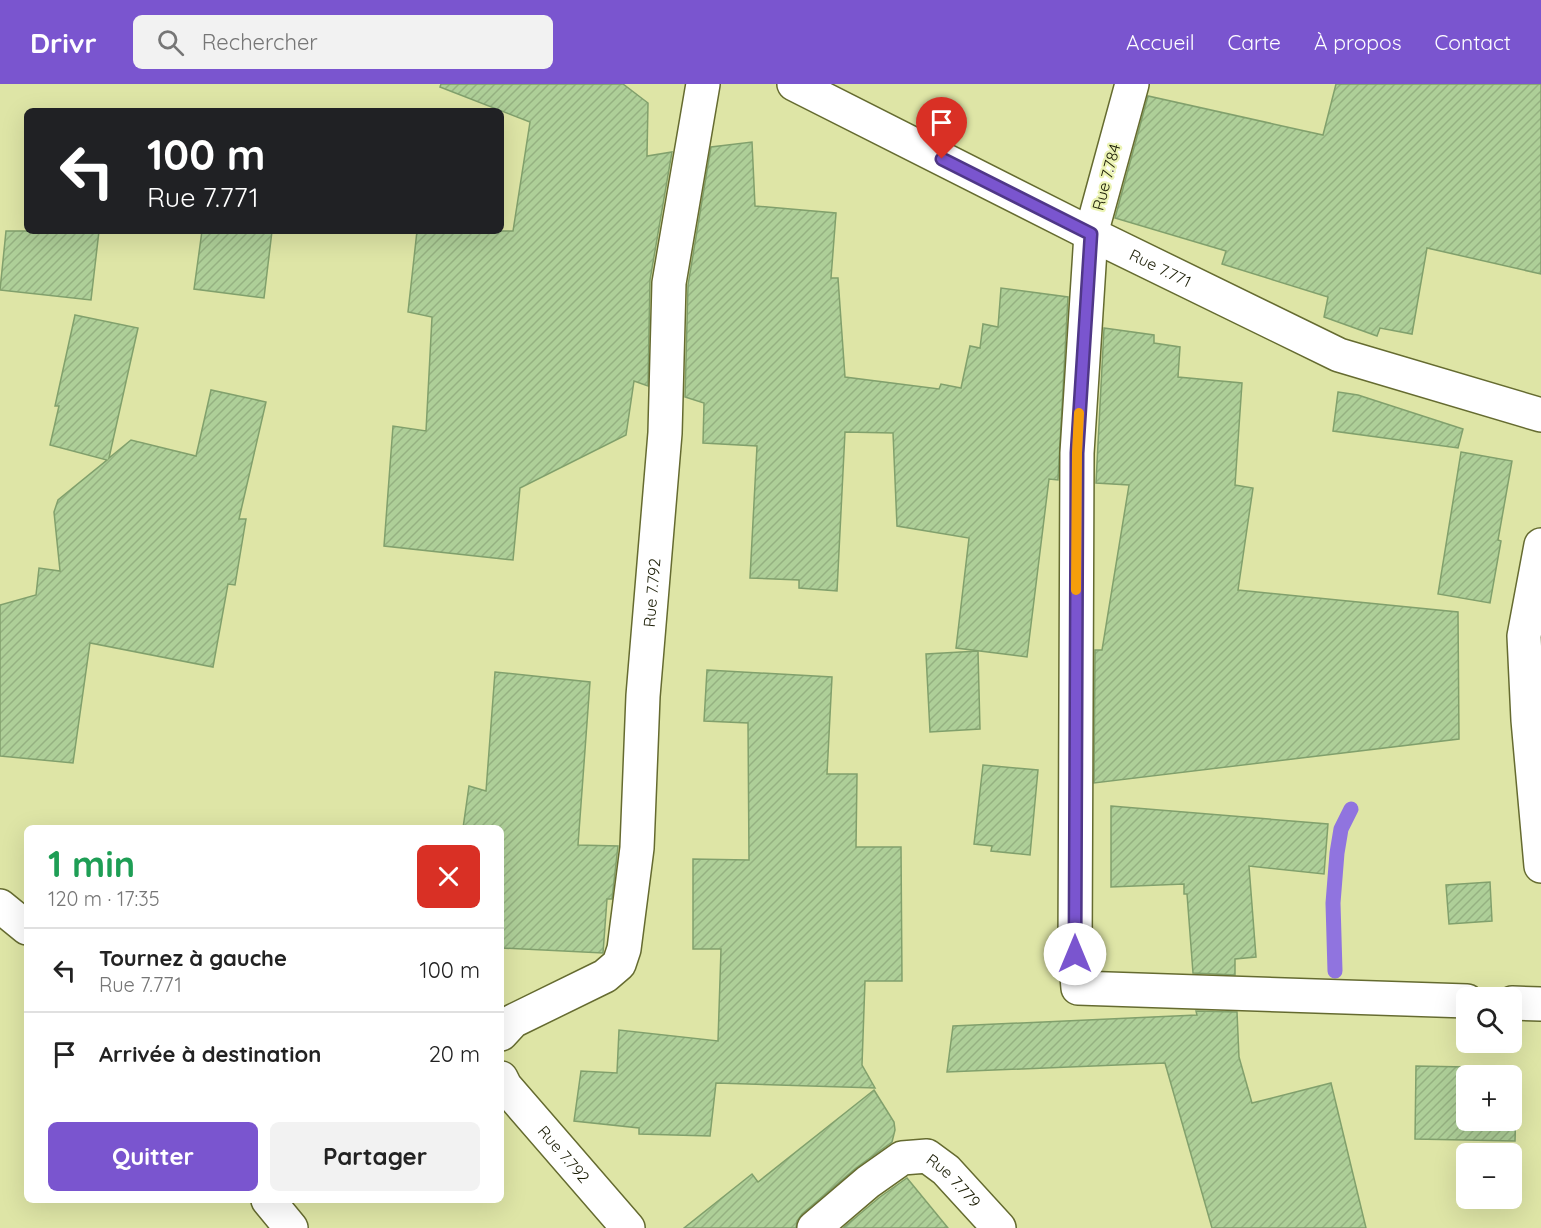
<!DOCTYPE html>
<html lang="fr">
<head>
<meta charset="utf-8">
<style>
	:root { --surface:#fff; --page:#f2f2f2; --text:#222; --muted:#767676; --line:#e0e0e0; --accent:#7a55cf }
	body { margin:0; font-family:Quicksand,sans-serif; background:var(--page); color:var(--text); height:100vh; display:flex; flex-direction:column; font-size:22px; white-space:nowrap }
	* { box-sizing:border-box; margin:0 }
	p { font-size:20px; color:var(--muted) }
	.icon { flex:none; width:33px; height:33px; fill:none; stroke:currentColor; stroke-width:2; stroke-linecap:round; stroke-linejoin:round }
	.map { position:relative; flex:1; overflow:hidden }
	.details { position:absolute; left:24px; top:741px; width:480px; height:378px; display:flex; flex-direction:column; background:var(--surface); border-radius:9px; box-shadow:0 6px 24px #0002 }
	.details>* { flex:none }
	.banner { position:absolute; left:24px; top:24px; width:480px; height:126px; border-radius:9px; box-shadow:0 6px 24px #0002; background:#202124; color:#fff; overflow:hidden }
	.tools { position:absolute; left:1456px; top:903px; display:grid; gap:12px }
	.tools a { display:grid; place-items:center; width:66px; height:66px; border-radius:9px; background:var(--surface); box-shadow:0 6px 24px #0002; font-size:30px }
	.pin { position:absolute; display:grid; place-items:center; width:51px; height:51px; color:#fff; margin:-62px -26px; border-radius:50% 50% 50% 0; rotate:-45deg; box-shadow:0 0 6px #0007 }
	.pin .icon { rotate:45deg }
	.me { position:absolute; width:66px; margin:-33px; rotate:0deg; stroke-linejoin:round; filter:drop-shadow(0 0 4px #0008) }
	.turn { display:flex; align-items:center; gap:21px; height:126px; padding:0 24px; font-size:27px }
	.turn .icon { width:78px; height:78px; stroke-width:2.5 }
	.turn b { display:block; font-size:42px; line-height:51px }
	.round { display:grid; place-items:center; flex:none; width:63px; height:63px; border-radius:9px; background:var(--page) }
	.headline { display:flex; align-items:center; justify-content:space-between; height:102px; padding:0 24px }
	h1 { font-size:36px; font-weight:800; line-height:45px; color:#1e9e55 }
	.action { display:flex; gap:12px; margin-top:auto; padding:12px 24px }
	.action a { flex:1; height:69px; border-radius:9px; background:var(--accent); color:#fff; font-size:24px; font-weight:800; line-height:69px; text-align:center }
	.action a+a { background:var(--page); color:var(--text) }
	ul { padding:0; list-style:none }
	li { display:flex; align-items:center; gap:18px; height:84px; padding:0 24px; border-top:2px solid var(--line) }
	li div { flex:1 }
	li b { display:block; font-size:22px }
	li em { font-style:normal }
	header { display:flex; align-items:center; gap:36px; box-sizing:border-box; height:84px; padding:0 30px; background:var(--accent); color:#fff }
	header strong { font-size:28px }
	nav { display:flex; gap:33px; margin-inline-start:auto; font-size:21px }
	.search { width:420px; height:54px; background:var(--page); display:flex; align-items:center; gap:15px; box-sizing:border-box; padding:0 21px; border-radius:9px; color:var(--muted); font-size:22px }
	.map>svg:first-child { display:block }
</style>
</head>
<body>
<header>
<strong>Drivr</strong>
<div class="search"><svg class="icon" aria-label="search" viewBox="0 0 24 24"><circle cx="10" cy="10" r="6"/><path d="M15 15l6 6"/></svg>Rechercher</div>
<nav><a>Accueil</a><a>Carte</a><a>À propos</a><a>Contact</a></nav>
</header>
<div class="map">
<svg width="1541" height="1144" viewBox="0 0 1541 1144">
	<defs>
		<pattern id="building-hatch" width="6" height="6" patternUnits="userSpaceOnUse" patternTransform="scale(1.5)"><rect width="6" height="6" fill="#aecf98"/><path d="M-1 1l2-2M0 6l6-6M5 7l2-2" fill="none" stroke="#95b181"/></pattern>
	</defs>
	<rect width="100%" height="100%" fill="#dee5a6"/>
	<g fill="none" stroke-linecap="round" stroke-linejoin="round">
		<path stroke="#9074df" stroke-width="15" d="M1335,887l-2,-68 4,-50 4,-24 10,-20"/>
	</g>
	<g fill="url(#building-hatch)" stroke="#81a06c" stroke-width="1.5" fill-rule="evenodd">
		<path d="M441,0h182l25,19 -1,53 25,-4 -22,128 -2,106 -14,-5 -8,54 -106,53 -7,72 -129,-14 9,-120 33,5 6,-114 -24,-5 9,-81h96l17,-109 -90,-35z"/>
		<path d="M1336,0h205v190l-114,-26 -15,86 -32,-6 -3,8 -53,-19 4,-20 -106,-33 4,-13 -111,-33 33,-122 175,39z"/>
		<path d="M752,58l3,64 81,7 -5,65h7l7,99 94,12 2,-5 20,4 9,-42 10,2 3,-24 15,3 3,-39 67,9 -10,183 -9,-1 -22,178 -71,-9 13,-110 -72,-12 -4,-93 -48,-1 -8,159 -38,-3v-8l-49,-2 7,-132 -54,-3 1,-40 -19,-6 3,-112 23,-138z"/>
		<path d="M6,147h93l-8,69 -91,-10z"/>
		<path d="M202,147h70l-8,67 -70,-9z"/>
		<path d="M75,231l63,13 -29,130 22,-18 65,16 15,-66 55,12 -27,117h7l-11,66 -7,-1 -15,83 -123,-24 -17,120 -73,-7v-151l36,-10 3,-27 21,3 -6,-59 4,-12 49,-40 -57,-15 9,-39h-4z"/>
		<path d="M1104,244l50,7v8l26,4 -2,30 64,6 -7,102 18,3 -15,102 220,22 1,127 -365,44 1,-133h7l27,-165 -33,-2z"/>
		<path d="M1338,308l20,3 105,34 -5,19 -125,-17z"/>
		<path d="M1461,368l51,9 -14,79 3,1 -11,62 -52,-9z"/>
		<path d="M978,567l2,78 -50,3 -4,-78z"/>
		<path d="M707,586l125,7 -5,97h30l-1,73h45l1,134h-37l-3,84 13,23 -159,-5 -6,53 -71,-2v-6l-65,-7 7,-50 36,2 2,-43 99,11 3,-92h-28v-90l56,1 -1,-137 -44,-2z"/>
		<path d="M495,588l95,10 -12,163 40,1 -6,53h-5l-4,54 -102,-5v-120h-38l6,-42 17,5z"/>
		<path d="M983,681l55,5 -8,85 -39,-4 1,-5 -18,-2z"/>
		<path d="M1111,722l217,18 -4,50 -75,-8 7,91 -21,2v16l-42,-2 -6,-79h-3v-10l-73,3z"/>
		<path d="M1490,798l2,39 -43,3 -3,-39z"/>
		<path d="M1196,927l41,1 2,45 13,46 79,-20 35,145h-154l-47,-165 -218,9 6,-46 244,-11z"/>
		<path d="M1416,982l101,2 -2,73 -100,-2zM1467,992h45v44h-45z"/>
		<path d="M874,1006l20,32 1,8 -3,12 -36,26 -54,46 -5,7 -1,7h-112l68,-54 6,8z"/>
		<path d="M907,1094l41,50h-105l37,-31z"/>
	</g>
	<g fill="none" stroke-linecap="round" stroke-linejoin="round">
		<defs>
			<g id="minor">
				<path id="s1" d="M794,0l297,150 248,121 202,60"/>
				<path d="M1132,0l-41,150 -14,219 -2,501 3,34 389,13"/>
				<path d="M1541,461l-17,91 4,84 13,146"/>
				<path d="M0,822l27,22"/>
				<path d="M1512,919l29,1"/>
				<path id="s2" d="M501,950l12,-13 92,-45 14,-12 5,-15 13,-101 6,-152 22,-263 4,-150 34,-199"/>
				<path id="s3" d="M501,994l4,8 123,142"/>
				<path d="M268,1116l23,28"/>
				<path id="s4" d="M814,1144l54,-46 34,-24 25,-2 19,14 53,58"/>
			</g>
		</defs>
		<use href="#minor" stroke="#656b30" stroke-width="36"/>
		<use href="#minor" stroke="#fff" stroke-width="33"/>
	</g>
	<g fill="none" stroke-linecap="round" stroke-linejoin="round">
		<defs>
			<path id="route" d="M942,75l149,75 -14,219 -2,501"/>
		</defs>
		<use href="#route" stroke="#4f3787" stroke-width="15"/>
		<use href="#route" stroke="#7a55cf" stroke-width="10"/>
		<path stroke="#f59e0b" stroke-width="10" d="M1076,506l1,-137 2,-40"/>
	</g>
	<g text-anchor="middle" stroke-width="4.5" stroke-linejoin="round" paint-order="stroke">
		<g font-size="16" fill="#1a1c04" stroke="#ebf3b3">
			<text transform="translate(1106 93) rotate(-75)" y="6">Rue 7.784</text>
			<text dy="6" stroke="none"><textPath href="#s1" startOffset="410">Rue 7.771</textPath></text>
			<text dy="6" stroke="none"><textPath href="#s2" startOffset="512">Rue 7.792</textPath></text>
			<text dy="6" stroke="none"><textPath href="#s3" startOffset="99">Rue 7.792</textPath></text>
			<text dy="6" stroke="none"><textPath href="#s4" startOffset="174">Rue 7.779</textPath></text>
		</g>
	</g>
</svg>
<div class="tools">
<a><svg class="icon" aria-label="search" viewBox="0 0 24 24"><circle cx="10" cy="10" r="6"/><path d="M15 15l6 6"/></svg></a>
<a>+</a>
<a>−</a>
</div>
<div class="pin" style="left:942px;top:75px;background:#d93025"><svg class="icon" aria-label="arrive" viewBox="0 0 24 24"><path d="M6 21V4h12l-3 4 3 4H6"/></svg></div>
<svg class="me" style="left:1075px;top:870px" viewBox="-20 -20 40 40"><circle r="19" fill="#fff"/><path d="M0-13L10 11 0 6-10 11z" fill="#7a55cf"/></svg>
<div class="banner">
<div class="turn"><svg class="icon" aria-label="left" viewBox="0 0 24 24"><path d="M17 20v-9H6M10 6l-5 5 5 5"/></svg><div><b>100 m</b>Rue 7.771</div></div>
</div>
<section class="details">
<div class="headline"><div><h1>1 min</h1><p>120 m · 17:35</p></div><a class="round" style="background:#d93025;color:#fff"><svg class="icon" aria-label="close" viewBox="0 0 24 24"><path d="M6 6l12 12M18 6L6 18"/></svg></a></div>
<ul>
<li><svg class="icon" aria-label="left" viewBox="0 0 24 24"><path d="M17 20v-9H6M10 6l-5 5 5 5"/></svg><div><b>Tournez à gauche</b><p>Rue 7.771</p></div><em>100 m</em></li>
<li><svg class="icon" aria-label="arrive" viewBox="0 0 24 24"><path d="M6 21V4h12l-3 4 3 4H6"/></svg><div><b>Arrivée à destination</b></div><em>20 m</em></li>
</ul>
<div class="action"><a>Quitter</a><a>Partager</a></div>
</section>
</div>
</body>
</html>
